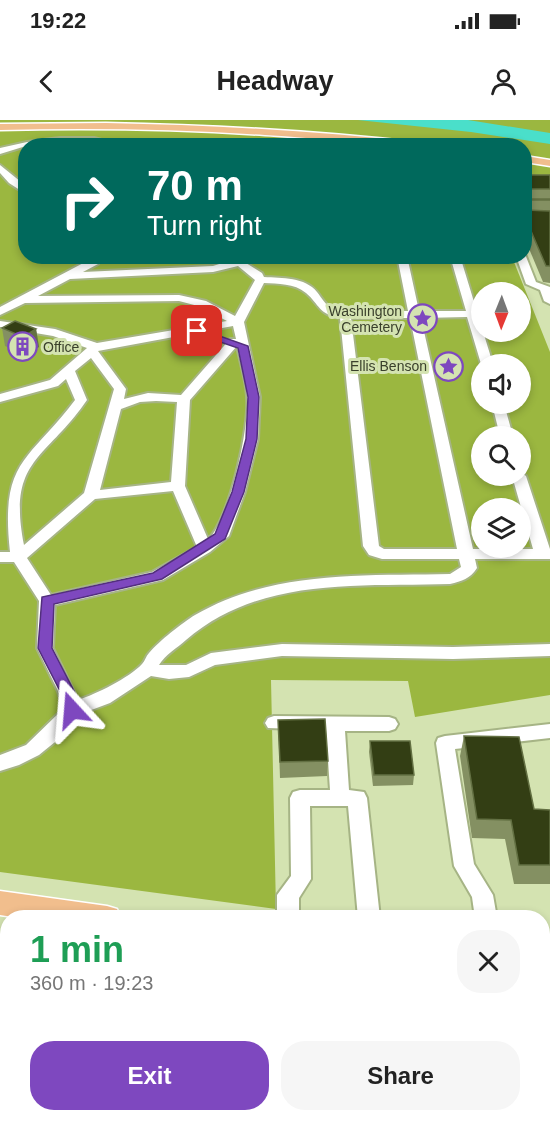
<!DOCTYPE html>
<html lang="en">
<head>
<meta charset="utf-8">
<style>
	:root { --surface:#fff; --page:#f6f6f6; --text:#222; --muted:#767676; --accent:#7e48bf }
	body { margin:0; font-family:Arial,sans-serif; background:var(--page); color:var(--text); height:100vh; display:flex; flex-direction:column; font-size:22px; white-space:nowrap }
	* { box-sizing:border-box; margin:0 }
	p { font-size:20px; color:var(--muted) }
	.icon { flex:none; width:33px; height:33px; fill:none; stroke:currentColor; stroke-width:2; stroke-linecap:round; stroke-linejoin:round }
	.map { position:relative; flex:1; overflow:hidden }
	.side { position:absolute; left:0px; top:790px; width:550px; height:212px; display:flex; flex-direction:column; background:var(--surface); border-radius:24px 24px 0 0; box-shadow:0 3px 9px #0003 }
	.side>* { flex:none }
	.top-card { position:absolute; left:18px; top:18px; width:514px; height:126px; border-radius:24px; box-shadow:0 3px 9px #0003; background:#00695c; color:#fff; overflow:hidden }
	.needle { width:39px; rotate:181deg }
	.fabs { position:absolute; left:471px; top:162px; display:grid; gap:12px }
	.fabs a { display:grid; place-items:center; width:60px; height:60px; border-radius:50%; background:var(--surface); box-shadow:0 3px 9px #0003; font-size:30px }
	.pin { position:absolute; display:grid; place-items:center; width:51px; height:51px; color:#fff; margin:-26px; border-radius:12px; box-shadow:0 3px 9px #0006 }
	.me { position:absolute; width:66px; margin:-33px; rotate:341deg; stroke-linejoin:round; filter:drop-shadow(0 0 4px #0008) }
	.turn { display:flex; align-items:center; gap:21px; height:126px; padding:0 30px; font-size:27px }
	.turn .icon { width:78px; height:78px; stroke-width:2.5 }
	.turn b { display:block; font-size:42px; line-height:51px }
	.round { display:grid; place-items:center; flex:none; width:63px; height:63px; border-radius:24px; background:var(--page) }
	.summary { display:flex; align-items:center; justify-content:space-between; height:102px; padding:0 30px }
	h1 { font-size:36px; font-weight:700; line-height:45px; color:#1e9e55 }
	.action { display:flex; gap:12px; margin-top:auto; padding:12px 30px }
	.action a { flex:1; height:69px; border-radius:24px; background:var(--accent); color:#fff; font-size:24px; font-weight:700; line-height:69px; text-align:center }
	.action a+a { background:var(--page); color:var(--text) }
	.status { display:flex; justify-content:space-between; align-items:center; height:42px; padding:0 30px; background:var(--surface); direction:ltr }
	.status svg { height:16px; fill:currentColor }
	header { display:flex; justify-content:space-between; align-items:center; height:78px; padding:0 30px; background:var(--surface); font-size:27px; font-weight:700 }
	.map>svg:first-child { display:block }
</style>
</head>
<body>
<div class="status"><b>19:22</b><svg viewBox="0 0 49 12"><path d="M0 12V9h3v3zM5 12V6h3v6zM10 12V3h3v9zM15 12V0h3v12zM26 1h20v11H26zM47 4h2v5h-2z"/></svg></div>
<header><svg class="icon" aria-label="back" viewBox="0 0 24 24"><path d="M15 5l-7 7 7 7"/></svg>Headway<svg class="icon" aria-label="person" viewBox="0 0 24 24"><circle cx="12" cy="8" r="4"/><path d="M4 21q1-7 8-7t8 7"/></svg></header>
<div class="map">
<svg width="550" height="1001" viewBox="0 0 550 1001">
	<rect width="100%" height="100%" fill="#d4e3b1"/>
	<path fill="#9bb740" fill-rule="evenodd" d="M0,0h550v68l-25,-3v-39h-499v110l486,1 38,95v343l-135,22 -7,-36 -137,-1 5,229 -276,-37zM482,172h38v40h-38zM482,244h38v40h-38zM482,316h38v40h-38zM482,388h38v40h-38z"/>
	<path fill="#4adfca" d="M358,0h110l82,13v11l-79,-12z"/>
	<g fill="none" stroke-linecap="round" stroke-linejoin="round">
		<defs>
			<g id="minor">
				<path d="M60,18h34l30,8 -64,-3 -34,3 -26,8v-6l27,-6z"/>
				<path d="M0,45l26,21v8l-17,-11 -9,-10z"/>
				<path d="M525,134l11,28 14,5v17l-6,-3 -4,-11 -14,-6 -10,-28h9z"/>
				<path d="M91,136h10l-3,8 -15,8 130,-6 25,-8 24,15 2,4c18,1 41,0 53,15 5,6 8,13 16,17 16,8 57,2 75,2l-11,-55h10l12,55h47l-16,-55h10l33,108h-12l-14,-47 -46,1 52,231h60l-21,-73h8v-4l6,4 24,73v10h-75l2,9c-7,11 -15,13 -27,16 -92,3 -189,-8 -264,56 -9,8 -21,15 -27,25h27l25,-12 71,-9 171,3 97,-3v12l-97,3 -171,-3 -67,9 -26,12 -20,2 -18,-3 -41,27 -32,12 -23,27 -16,13 -20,10 -19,6v-16l26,-10 37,-36 -5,-18 -21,-43 2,-47 -25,-39h-14v-10h10c-10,-92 17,-89 65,-152l-9,-21 -8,7 -58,16v-8l50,-14 37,-32 -34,-12 -53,-9v-6l55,8 42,14 130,-22 -29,-15 -19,-5 -154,2 -25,12v-8l89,-47zM238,146l17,14 -20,36 -29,-15 -27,-6 -141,1 32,-17 143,-7zM264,163c14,1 30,0 42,10 14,12 12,21 34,25l23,228 6,9 13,4h77l2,8 -11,7c-86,2 -178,-4 -255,41 -13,8 -36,26 -46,38 -3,3 -4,8 -7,11 -13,14 -46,30 -64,36l-25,-52 2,-43 108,-25 47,-28 19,-16 16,-44 13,-53 2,-42 -16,-75zM351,198h59l47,231h-73l-5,-3zM233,206l3,13h-6l-49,56 -33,-2 -24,6 2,-10 -28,-38zM237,226c3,16 9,34 10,50 3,29 -18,126 -39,143l-23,-53 5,-86zM91,238l23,31 -30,104 -60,52c-17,-86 22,-85 63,-145l-12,-29zM156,281l21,1 -6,80 -71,8 21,-81 19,-7zM173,371l24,56 -45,25 -101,23 -24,-37 68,-59z"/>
				<path d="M492,284h12l9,32h-13z"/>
				<path d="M274,596l115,1 6,2 3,5 -3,5 -6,2h-44l4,59 15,2 3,6 13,120h-22l-10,-112h-38l1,73 -12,19v20h-22v-23l14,-19 -1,-78 3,-6 7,-2h30l-4,-60 -58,-2 -3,-5 3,-5z"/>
				<path d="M550,604v14l-95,11 19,115 19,31 4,23h-22l-3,-21 -18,-31 -18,-123 2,-5 7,-2z"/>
				<path d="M32,994h24l-1,7h-24z"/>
				<path d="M197,994h24l-1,7h-24z"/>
				<path d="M266,994h27v1l-2,6h-27z"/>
				<path d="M304,994h24l1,7h-24z"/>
				<path d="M341,994h51l2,7h-53z"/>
				<path d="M414,994h24l1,7h-24z"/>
			</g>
			<g id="major">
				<path d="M106,3c106,2 212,8 318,20l5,3c-55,0 -109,-8 -164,-11 -88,-6 -177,-7 -265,-5v-6z"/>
				<path d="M525,36l25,4v6l-25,-4z"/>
				<path d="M0,771l107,15 10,3 4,9h-101l-20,-3z"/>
				<path d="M543,831l7,1v26l-7,-1z"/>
			</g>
		</defs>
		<use href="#minor" stroke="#a6b485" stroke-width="4"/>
		<use href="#major" stroke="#fff" stroke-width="3"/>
		<use href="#minor" fill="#fff" fill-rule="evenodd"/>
		<use href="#major" fill="#f1be8d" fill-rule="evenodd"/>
	</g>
	<g fill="#849062">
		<path d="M525,55h25v108l-7,-1 -18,-43z"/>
		<path d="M2,208l34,1 3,18 -13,8 -21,-9z"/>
		<path d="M278,600l50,41 -1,15 -47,2z"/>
		<path d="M464,616l70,73 16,1v74h-36l-9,-45 -33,-1 -12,-82z"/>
		<path d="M370,621l44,34 -1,10 -40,1 -4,-34z"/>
		<path d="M62,994h128l-1,7 -19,-2 -107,-2z"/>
		<path d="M469,994h68l1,7h-68z"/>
	</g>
	<path fill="#637043" d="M36,209l3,18 -13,8 -3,-18z"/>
	<g fill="#333e14" stroke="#637043" stroke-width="1.5">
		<path d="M525,55h25v14h-22l-3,8 3,2h22v1h-22l-3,3 1,7 24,1v55h-4l-21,-49z"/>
		<path d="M15,201l21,8 -13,8 -21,-9z"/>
		<path d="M325,599l3,42 -48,1 -2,-42z"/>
		<path d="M464,616l55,1 15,72 16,1v55h-31l-8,-45 -34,-1z"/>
		<path d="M370,621h40l4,34h-40z"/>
		<path d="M171,994h17l-1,7h-17z"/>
		<path d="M399,994h15l1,4 7,3h-28z"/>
		<path d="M475,994h62l1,7h-62z"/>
	</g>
	<path fill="#7e48bf" stroke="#522f7c" stroke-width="1.5" d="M197,208l51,18 11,51 -2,42 -13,53 -19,47 -63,40 -108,25 -2,44 22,43 6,19 -2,4h-11l-7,-23 -22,-43 4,-51 111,-24 62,-39 17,-42 14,-53 2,-42 -10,-49 -44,-15 -1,-2z"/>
	<defs>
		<symbol id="sight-ring" viewBox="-11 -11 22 22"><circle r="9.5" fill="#d4e3b1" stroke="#7e48bf" stroke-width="1.5"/><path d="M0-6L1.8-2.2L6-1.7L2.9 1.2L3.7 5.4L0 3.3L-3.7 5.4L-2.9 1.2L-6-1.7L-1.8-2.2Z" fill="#7e48bf"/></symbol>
		<symbol id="building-ring" viewBox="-11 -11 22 22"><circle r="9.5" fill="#d4e3b1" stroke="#7e48bf" stroke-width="1.5"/><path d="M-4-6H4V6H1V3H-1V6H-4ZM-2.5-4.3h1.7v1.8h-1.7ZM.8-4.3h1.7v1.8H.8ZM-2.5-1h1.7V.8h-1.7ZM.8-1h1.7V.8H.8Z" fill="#7e48bf"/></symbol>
	</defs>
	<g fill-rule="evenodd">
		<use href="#sight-ring" x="406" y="182" width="33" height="33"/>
		<use href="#building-ring" x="6" y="210" width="33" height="33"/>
		<use href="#sight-ring" x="432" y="230" width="33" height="33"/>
	</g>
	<g text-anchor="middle" stroke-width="6" stroke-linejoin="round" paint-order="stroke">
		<g font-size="14" fill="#3a402c" stroke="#d4e3b1" text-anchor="end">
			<text x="402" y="196">Washington<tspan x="402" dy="16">Cemetery</tspan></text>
			<text x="43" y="232" text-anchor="start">Office</text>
			<text x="427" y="251">Ellis Benson</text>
		</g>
	</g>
</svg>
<div class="fabs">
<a><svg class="needle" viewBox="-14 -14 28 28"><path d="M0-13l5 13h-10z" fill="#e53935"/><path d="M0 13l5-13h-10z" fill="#767676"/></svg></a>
<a><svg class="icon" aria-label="sound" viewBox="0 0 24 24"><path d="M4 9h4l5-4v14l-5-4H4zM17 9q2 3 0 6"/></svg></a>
<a><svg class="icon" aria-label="search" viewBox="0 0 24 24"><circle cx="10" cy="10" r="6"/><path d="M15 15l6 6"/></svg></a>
<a><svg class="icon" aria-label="layers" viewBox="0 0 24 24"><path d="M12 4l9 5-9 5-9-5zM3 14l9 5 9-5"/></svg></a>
</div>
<div class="pin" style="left:197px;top:211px;background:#d93025"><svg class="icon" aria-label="arrive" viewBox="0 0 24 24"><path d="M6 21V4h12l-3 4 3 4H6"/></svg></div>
<svg class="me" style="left:72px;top:590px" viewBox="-20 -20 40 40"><path d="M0-17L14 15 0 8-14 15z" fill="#7e48bf" stroke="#fff" stroke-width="4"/></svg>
<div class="top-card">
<div class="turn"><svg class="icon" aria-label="right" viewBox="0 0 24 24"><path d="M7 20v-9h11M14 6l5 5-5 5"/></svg><div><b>70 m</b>Turn right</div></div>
</div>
<section class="side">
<div class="summary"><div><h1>1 min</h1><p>360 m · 19:23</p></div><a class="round"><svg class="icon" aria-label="close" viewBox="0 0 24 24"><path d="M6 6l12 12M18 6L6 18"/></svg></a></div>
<div class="action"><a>Exit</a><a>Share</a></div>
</section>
</div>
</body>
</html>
